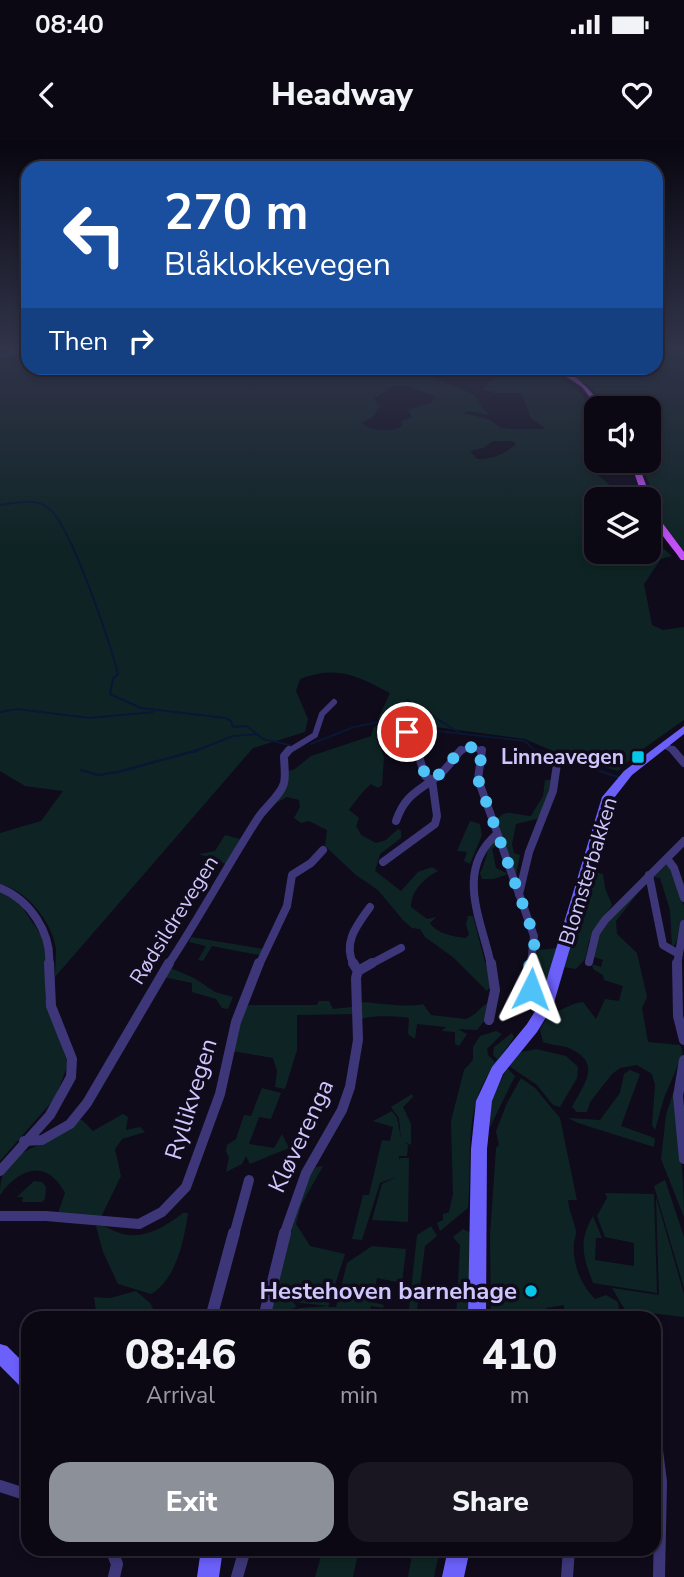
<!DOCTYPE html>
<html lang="en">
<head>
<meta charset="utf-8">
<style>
	:root { --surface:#0b0814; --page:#191622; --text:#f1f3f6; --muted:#9a9aa0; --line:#2b2934; --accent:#8c9099 }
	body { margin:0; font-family:"Nunito Sans",sans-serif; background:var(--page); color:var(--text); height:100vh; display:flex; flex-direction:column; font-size:26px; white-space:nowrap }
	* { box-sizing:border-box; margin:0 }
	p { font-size:23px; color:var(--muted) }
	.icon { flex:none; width:38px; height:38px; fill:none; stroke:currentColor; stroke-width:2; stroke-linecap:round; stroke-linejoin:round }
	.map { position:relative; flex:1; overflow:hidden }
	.panel { position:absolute; left:21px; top:1171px; width:640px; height:245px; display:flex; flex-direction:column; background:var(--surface); border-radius:21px; box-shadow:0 4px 10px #0003,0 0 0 2px var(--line) }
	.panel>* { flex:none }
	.top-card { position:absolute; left:21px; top:21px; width:642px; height:214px; border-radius:21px; box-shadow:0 4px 10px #0003,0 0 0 2px var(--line); background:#1a4fa0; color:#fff; overflow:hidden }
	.buttons { position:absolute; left:584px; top:256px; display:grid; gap:14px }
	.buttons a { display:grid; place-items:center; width:77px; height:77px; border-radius:14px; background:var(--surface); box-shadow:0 4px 10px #0003,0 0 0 2px var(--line); font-size:35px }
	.pin { position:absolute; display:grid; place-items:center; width:60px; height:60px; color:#fff; margin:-30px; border:4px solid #fff; border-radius:50%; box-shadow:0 2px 7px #0007 }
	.me { position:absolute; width:77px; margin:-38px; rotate:3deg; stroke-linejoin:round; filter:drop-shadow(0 0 5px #0008) }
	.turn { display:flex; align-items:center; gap:24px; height:147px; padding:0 28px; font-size:32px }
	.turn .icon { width:91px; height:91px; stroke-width:2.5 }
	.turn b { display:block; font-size:49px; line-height:60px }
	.then { display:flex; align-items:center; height:66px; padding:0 28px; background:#0003; gap:14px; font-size:26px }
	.eta { display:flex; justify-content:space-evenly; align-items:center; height:119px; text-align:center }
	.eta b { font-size:42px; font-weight:800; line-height:49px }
	.cta { display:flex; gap:14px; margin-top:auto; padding:14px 28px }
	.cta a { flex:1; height:80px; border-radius:21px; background:var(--accent); color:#fff; font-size:28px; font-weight:800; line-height:80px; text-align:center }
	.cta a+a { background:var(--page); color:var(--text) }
	.status { display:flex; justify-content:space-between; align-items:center; height:49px; padding:0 35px; background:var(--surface); direction:ltr }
	.status svg { height:19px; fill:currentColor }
	header { display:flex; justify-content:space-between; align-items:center; height:91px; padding:0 28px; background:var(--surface); font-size:32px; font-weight:800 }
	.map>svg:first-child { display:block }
</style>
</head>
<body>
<div class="status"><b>08:40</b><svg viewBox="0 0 49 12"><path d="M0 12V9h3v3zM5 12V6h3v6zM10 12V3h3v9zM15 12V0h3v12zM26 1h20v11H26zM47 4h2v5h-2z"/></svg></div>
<header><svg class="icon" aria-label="back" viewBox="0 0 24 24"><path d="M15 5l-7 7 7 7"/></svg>Headway<svg class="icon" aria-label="heart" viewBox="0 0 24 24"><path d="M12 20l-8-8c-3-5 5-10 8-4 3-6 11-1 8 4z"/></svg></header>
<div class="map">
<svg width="684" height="1437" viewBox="0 0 684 1437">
	<rect width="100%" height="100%" fill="#0f0b1b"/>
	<g fill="#0e2424" fill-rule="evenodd">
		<path d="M0,207h28v21h183l32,5 47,1 -4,-6h125l62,26 16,21 -20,-4 -5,2 27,7 8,7 10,2h37l-15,-11 -10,-25h-27l-12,-4 23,-20 -4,-1h10l-1,3 34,-3 33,21 20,30v25l-6,6 5,16 -4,4 25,21 21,4 1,4h-42v52h52v-15l23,20 -11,3 -17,25 8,41 11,5 21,-3v93l-48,34 -18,17 -56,-16 -37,-16 -89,-12 -27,-8h-31l12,-26c-34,-17 -51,-28 -90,-14l-4,12 12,28 -3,13 -52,16 -198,229c0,-9 1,-19 1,-28 -3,-26 -30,-60 -56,-65v-51l41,-12 22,-30 -38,-5 -25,-15v-409l7,-4 -7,-2zM393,246h13l29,10 -3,6 -24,8 4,7 -11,4 1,5c-12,7 -30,6 -40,-3l11,-6 7,-10 -6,-8zM493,301h19l4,3c-13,11 -23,15 -39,15l-7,-8 13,-3z"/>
		<path d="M656,207h28v207l-31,-46 -4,-25 -10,-23h10v-52h-43l-14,-20 -32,-20h96z"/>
		<path d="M374,586l5,5 -2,8 7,18 -2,28 -4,3 -7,-4c-9,8 -15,16 -22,26l10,8 -3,8 5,9 15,8 10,-3 12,-11 3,2v7l-21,16 -5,17 26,20 17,-19 14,-5 6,4c-14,7 -27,20 -27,36l16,12 9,-2 -6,6c6,10 24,14 36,15l3,-4 -3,-9 2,-9h5l18,70 -4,5 -33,-33 -29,-21 -5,-8 -8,-1 -9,-8 -25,-30 -22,-15 -31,-29 2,-16 -18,-9 -8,2 -7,-5 6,-11 -1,-7 -12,-3 -11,6 -3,-2 13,-29 9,-3 16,-13 60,-20z"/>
		<path d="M545,640h8l-12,35 -4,4 -21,5 -4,20 2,9 6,2 -4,20 -19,-55c8,-13 21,-4 34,-4l12,-20z"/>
		<path d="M470,681l10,3 2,11 -12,29 -6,-3 3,-9 -10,-1z"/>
		<path d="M225,695l15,4 -14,25 -27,-10 16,-3z"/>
		<path d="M492,701l6,3 -6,5 4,19 12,6 -14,5h-12l-2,-6c6,-10 6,-21 12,-32z"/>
		<path d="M668,723l16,43v14l-3,2 -5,20 -4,6 -2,-38 -10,-32 -6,-1z"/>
		<path d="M591,731l12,3 2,14 7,17 -23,36 -4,18 -9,10 -12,-2z"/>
		<path d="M647,741l-31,40 1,13 20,19 10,44 -5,11 6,34 32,3 3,8 -19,45 -9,32 -3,-5 3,-40 -3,-11 -15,-9 -17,3 -8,6 -22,28 -3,10h-10l-5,-5c12,-23 31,-44 -3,-59 -8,-3 -18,-3 -26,-6l-3,-13 11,-17c12,-1 20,-9 32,-10l13,17 9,-20 14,2 4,-15 -19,-6 -1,-5 -10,-6 -1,-5 9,3 2,-7 -11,-4 9,-29z"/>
		<path d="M0,751l20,13 23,34 3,11 -1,49 23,66 -13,34 -55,63z"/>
		<path d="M191,797l72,12 -4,6 -47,-9 -9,15 -5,-1 8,-14 -17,-4z"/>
		<path d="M559,808l-13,40h-8l-8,-12 8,-26z"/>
		<path d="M168,827l26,11 21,14 18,5 -5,12 -6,-1 -6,-9 -24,-7v-9l-29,-6z"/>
		<path d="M319,861h10l4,8 19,-2 2,7 -57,1v35l-12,39 -10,-2 2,-16 -4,-13 -41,-7 12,-42 5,-4h68z"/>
		<path d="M491,861l-6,19 -8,10 -19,-1 9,5 -8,12 -4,-2v-12l-13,-1 4,-4 -29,-3 -2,15 -7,-5 1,-16c-10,-2 -39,-3 -47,1l-2,-17c18,1 47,6 63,2l8,11 35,4c9,-3 15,-13 25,-18z"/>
		<path d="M496,891l6,3 -15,15 1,6 7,7 2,-3 -4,-4 1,-8 18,-14 2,4c-11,17 -25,33 -33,51 -16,36 -9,81 -13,120l-28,23 -3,-8 6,-3v-6l6,-2 4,-18 -2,-73 13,-51 9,-10v-13l7,-11z"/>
		<path d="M536,909l30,7 12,11 -1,11 -17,29 -7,-2 -16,-20 -28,-19 12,-14z"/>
		<path d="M507,928l8,8 -25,51 1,-26z"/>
		<path d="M630,930l10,4 -19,52 31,11 3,2 -1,8 -76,-24 -10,-5 32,2 20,-27 4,-19z"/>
		<path d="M521,938l14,10 25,30 17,82h-9c1,12 7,23 8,32 0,4 -2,8 -2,11 -2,21 7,42 21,56l11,-4 12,7 2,16h-56v-13l-18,3 3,10h-58l-1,-82 6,-88 3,-3 -3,-14 11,-28z"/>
		<path d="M676,944c2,45 8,89 8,133l-23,-58 5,-44z"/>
		<path d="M262,948l19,5 -10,26 -12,-2 -10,27 25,4 8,-14 7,14 -39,16 -4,-8 -4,8 -16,8 3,-15 -3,-5 1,-7 9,-6 8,-24 7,1z"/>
		<path d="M412,954l1,3 -10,10 8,17v21l-6,-3 3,3 -1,11h-8v4l1,-2h9l-1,64 -36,-2 10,-36 14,-7 -16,6 -18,57 -10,-1 11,-44h6l13,-55 8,1 3,-14 -20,-6 19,-10 5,7 4,21 -2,-21 -8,-11z"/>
		<path d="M123,974l5,3 -2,13 14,-3 5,5 -23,7 -7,10 6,27 -20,41 -43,-4 7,-20c-18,-34 -45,-26 -65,2 0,-54 49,-42 79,-75h3l11,11z"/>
		<path d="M323,1026l-22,39 -5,19 14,22 35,8 -17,53h8l11,-44 25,-17 34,3 -4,34 -25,-5 -5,24 12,3 -1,3 -12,-2 -2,12h-61l-12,-3 3,-7 29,-2 -35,-4 4,5 -21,8 -1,3h-6c9,-36 25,-126 47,-151z"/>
		<path d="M665,1040l19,57v51l-30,-102z"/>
		<path d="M34,1041l8,1 4,5 -1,12 -3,3h-20l1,-5h-6z"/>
		<path d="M605,1053l49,1 3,99 -64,-10c-10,-27 -15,-41 0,-67l9,22h-6l-1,22 39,6v-23l-29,-6 -8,-21 10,-18z"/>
		<path d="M656,1057l28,97v23l-59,-7 -13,-22 47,7z"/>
		<path d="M183,1073h5c-4,27 -12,67 -37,81l-33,-10 -15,-32 -7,-26c9,-1 12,3 21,6 24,10 48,-5 66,-19z"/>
		<path d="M431,1086l6,10 -12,10 -9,72h-8l9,-83z"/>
		<path d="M463,1089l8,4 -1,85h-14l4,-73 -7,-8z"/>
		<path d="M136,1151l14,12 8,15h-61l-3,-21 16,1z"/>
		<path d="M323,1409h36l-6,28h-38z"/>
		<path d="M413,1409h27l-6,28h-26z"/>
	</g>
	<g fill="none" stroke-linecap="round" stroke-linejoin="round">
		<g stroke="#091735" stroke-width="2">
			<path d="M0,365c15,-2 34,-7 47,2 23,14 63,137 71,167l-5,5 -3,15 31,14 84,10 6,3 2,6 14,-1 16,13 27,6"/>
			<path d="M407,560l53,33"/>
			<path d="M0,572l17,-3 73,9 63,-6"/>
			<path d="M311,604l43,-17 30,-6 30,3 14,6 97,11 8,8 10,3"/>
			<path d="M193,612l40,-16 25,-2"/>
		</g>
		<g stroke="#091735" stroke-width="2.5">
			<path d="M537,610l81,27"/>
			<path d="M81,630l17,5 20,-3 80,-22"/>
		</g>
		<path stroke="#3d3779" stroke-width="3.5" d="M0,216l28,-6"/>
		<g stroke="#3d3779" stroke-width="6">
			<path d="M407,592l11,20"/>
			<path d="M664,605l12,7"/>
			<path d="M287,612l28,-17 7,-21 12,-12"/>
			<path d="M459,612l13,-6 10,6"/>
		</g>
		<g stroke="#3d3779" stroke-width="8">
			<path d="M482,610l-4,29 56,157 -3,29"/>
			<path d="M673,610l11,13"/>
			<path d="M396,681c9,-26 21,-29 42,-45 8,-6 15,-17 23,-26"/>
			<path d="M668,720l6,8 10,30"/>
			<path d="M383,722l52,-38 2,-8 -5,-36 -7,-4 -8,-26"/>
			<path d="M649,735l14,70 14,8"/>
			<path d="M0,748c30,12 52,45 49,77"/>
			<path d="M519,754l10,-42 24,-61 4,-27"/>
			<path d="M589,822l7,-29 9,-13 79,-79"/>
			<path d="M168,825c32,-48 59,-99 90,-147 7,-11 23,-23 26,-35 2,-8 0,-19 0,-27l5,-6"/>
			<path d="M259,825l28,-59 5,-31 19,-12 12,-13"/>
			<path d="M354,825c-12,-22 3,-40 16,-58"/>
			<path d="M369,825l32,-17"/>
			<path d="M491,825c-9,-44 -37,-94 6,-131"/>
			<path d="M677,825l7,-41"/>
		</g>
		<g stroke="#3d3779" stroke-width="10">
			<path d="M353,823l5,8"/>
			<path d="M531,823l-4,17 7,12 15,6"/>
			<path d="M677,823l1,53 6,24"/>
			<path d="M489,880l6,-30 -4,-27"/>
			<path d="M684,920l-6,36 6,63"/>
			<path d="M24,1001l18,-1 28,-16 17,-21 82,-140"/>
			<path d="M0,1031l50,-56 21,-38 1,-18 -21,-53 -2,-43"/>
			<path d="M0,1076h46l93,8 23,-12 24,-25 34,-93 16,-72 23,-59"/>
			<path d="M234,1095l15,-55"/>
			<path d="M284,1095l22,-62 36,-63 8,-23 8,-47 -2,-62 2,-7 14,-8"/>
		</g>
		<g stroke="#3d3779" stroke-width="12">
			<path d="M211,1178l23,-85"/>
			<path d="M264,1178l21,-85"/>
			<path d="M654,1287l7,55 -2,95"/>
			<path d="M0,1346l28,9"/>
			<path d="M111,1409l6,15 -3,13"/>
			<path d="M237,1437l8,-28"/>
			<path d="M567,1437l2,-28"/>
		</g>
		<g fill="#6c60fb" fill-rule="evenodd">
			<path d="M684,586v8l-52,41 -18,23 -61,208 -16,26 -34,42 -11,27 -5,48 -1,169h-18l3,-169 5,-48 16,-34 35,-43 12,-19 63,-208 22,-26z"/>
			<path d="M0,1204l7,2 21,21v23l-7,-3 -21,-21z"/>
			<path d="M201,1409h22l-4,28h-22z"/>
			<path d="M448,1409h22l-6,28h-22z"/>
		</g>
		<g fill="#c450fa" fill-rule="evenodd">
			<path d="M553,228c20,1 39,24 51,40h-6l-16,-21z"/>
			<path d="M630,320h7l14,39 -1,2 -1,-2h-6z"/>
			<path d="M649,362l4,2 8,17 23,31v8h-3c-12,-18 -32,-36 -32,-58z"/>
		</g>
	</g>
	<linearGradient id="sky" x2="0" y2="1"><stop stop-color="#08060f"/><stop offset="0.51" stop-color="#31344a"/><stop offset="1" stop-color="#31344a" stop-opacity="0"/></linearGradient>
	<rect width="684" height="408" fill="url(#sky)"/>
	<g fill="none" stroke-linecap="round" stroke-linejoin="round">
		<path stroke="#4fc3f7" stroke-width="12" stroke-dasharray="0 21.6" d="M407,592l14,26 4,18 7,4c18,-11 27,-42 50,-30l-4,29 56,157c3,19 -13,36 -3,53"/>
	</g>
	<g fill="#06c7ea" stroke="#0f0b1b" stroke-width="2.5">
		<rect x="631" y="610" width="14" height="14" rx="3.5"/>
		<circle cx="531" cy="1151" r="7"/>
	</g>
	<g text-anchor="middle" stroke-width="7" stroke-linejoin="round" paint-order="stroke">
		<g font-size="21" font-weight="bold" fill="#d0c6fe" stroke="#0f0b1b" text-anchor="end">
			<text x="624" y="624">Linneavegen</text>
		</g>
		<g font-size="21" fill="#d0c6fe" stroke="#0f0b1b">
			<text transform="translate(588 731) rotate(-73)" y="7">Blomsterbakken</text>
			<text transform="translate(174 780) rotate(-58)" y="7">Rødsildrevegen</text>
		</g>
		<g font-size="24" fill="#d0c6fe" stroke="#0f0b1b">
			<text transform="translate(191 959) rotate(-73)" y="8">Ryllikvegen</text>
			<text transform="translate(301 996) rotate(-65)" y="8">Kløverenga</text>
		</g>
		<g font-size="24" font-weight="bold" fill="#d0c6fe" stroke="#0f0b1b" text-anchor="end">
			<text x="517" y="1159">Hestehoven barnehage</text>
		</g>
	</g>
</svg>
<div class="buttons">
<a><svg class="icon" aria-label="sound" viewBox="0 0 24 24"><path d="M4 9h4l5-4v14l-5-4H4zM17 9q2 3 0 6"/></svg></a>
<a><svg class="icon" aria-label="layers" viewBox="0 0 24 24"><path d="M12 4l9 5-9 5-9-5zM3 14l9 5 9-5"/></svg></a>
</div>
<div class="pin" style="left:407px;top:592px;background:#d93025"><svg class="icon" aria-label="arrive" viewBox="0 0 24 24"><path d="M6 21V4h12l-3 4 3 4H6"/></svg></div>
<svg class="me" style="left:531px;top:849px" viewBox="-20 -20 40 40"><path d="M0-17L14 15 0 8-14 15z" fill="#4fc3f7" stroke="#fff" stroke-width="4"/></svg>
<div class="top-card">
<div class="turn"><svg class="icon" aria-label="left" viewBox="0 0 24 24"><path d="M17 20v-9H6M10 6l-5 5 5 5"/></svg><div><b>270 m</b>Blåklokkevegen</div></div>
<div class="then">Then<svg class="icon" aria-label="right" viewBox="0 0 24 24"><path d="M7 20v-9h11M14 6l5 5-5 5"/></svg></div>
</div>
<section class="panel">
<div class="eta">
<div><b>08:46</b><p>Arrival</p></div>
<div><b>6</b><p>min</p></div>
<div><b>410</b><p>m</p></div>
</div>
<div class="cta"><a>Exit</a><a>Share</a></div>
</section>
</div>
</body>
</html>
